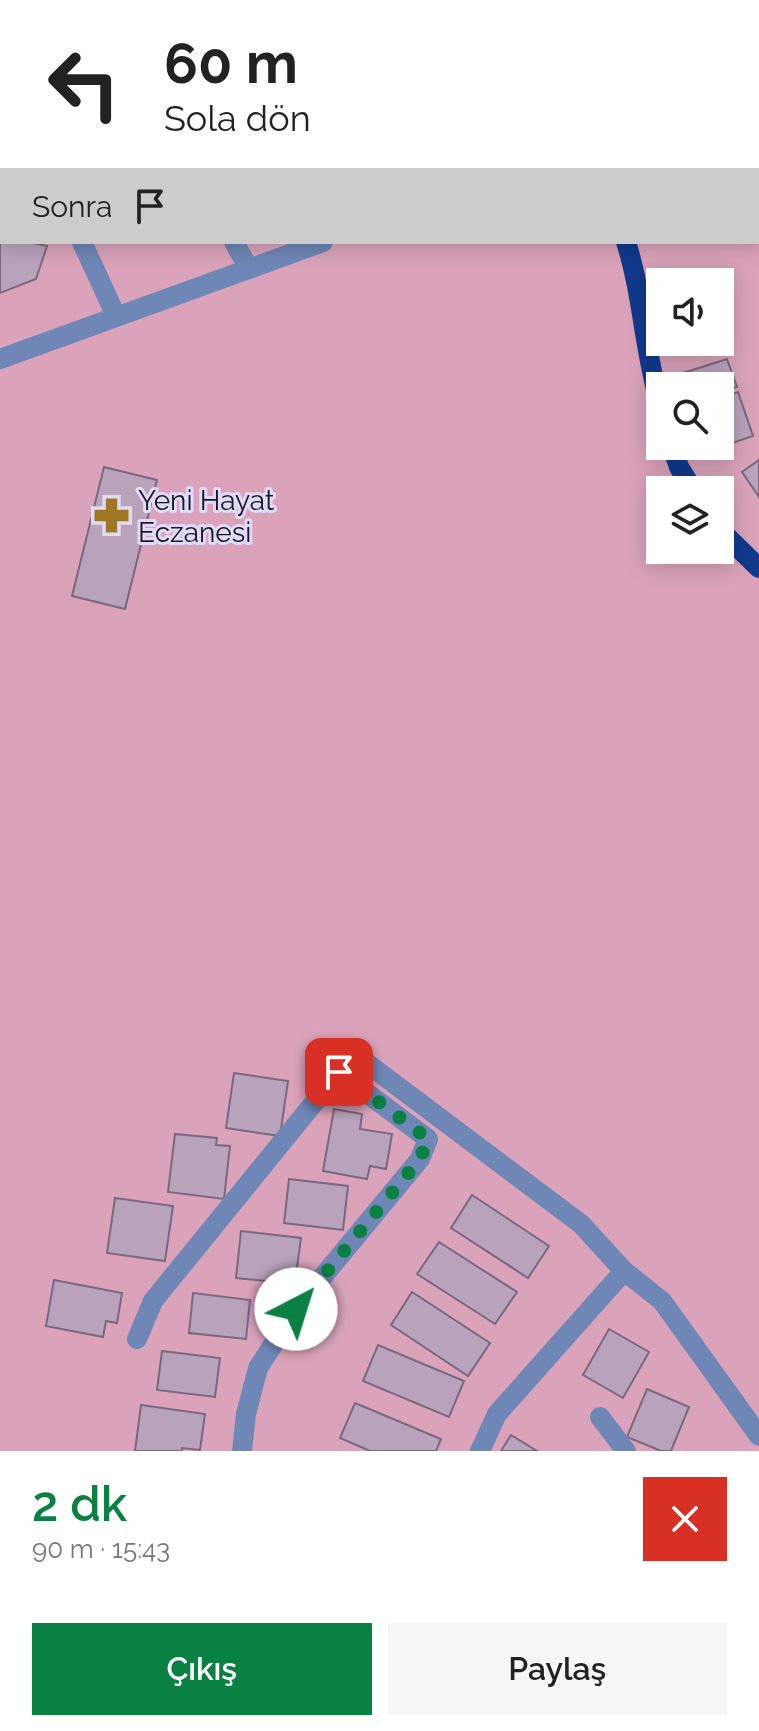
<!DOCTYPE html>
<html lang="tr">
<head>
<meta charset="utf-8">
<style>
	:root { --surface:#fff; --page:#f6f6f6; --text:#222; --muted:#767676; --accent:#0b8043 }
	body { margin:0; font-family:Raleway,sans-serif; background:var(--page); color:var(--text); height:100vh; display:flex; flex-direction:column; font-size:30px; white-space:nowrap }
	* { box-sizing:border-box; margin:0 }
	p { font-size:26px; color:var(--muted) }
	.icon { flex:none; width:44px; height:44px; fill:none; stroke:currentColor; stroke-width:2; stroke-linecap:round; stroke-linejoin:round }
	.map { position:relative; height:1451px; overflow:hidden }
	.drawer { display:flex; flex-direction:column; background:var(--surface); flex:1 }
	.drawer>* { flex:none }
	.banner { position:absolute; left:0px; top:0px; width:760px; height:244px; box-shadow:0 4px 20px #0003; background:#fff; color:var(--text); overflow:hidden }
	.controls { position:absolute; left:646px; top:268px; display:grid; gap:16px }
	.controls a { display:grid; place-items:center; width:88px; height:88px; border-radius:0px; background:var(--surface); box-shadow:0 4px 20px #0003; font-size:40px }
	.pin { position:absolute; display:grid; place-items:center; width:68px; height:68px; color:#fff; margin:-34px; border-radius:16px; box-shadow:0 4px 12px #0006 }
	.me { position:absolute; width:88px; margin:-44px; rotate:40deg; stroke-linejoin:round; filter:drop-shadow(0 0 6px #0008) }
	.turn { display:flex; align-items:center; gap:28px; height:168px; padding:0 32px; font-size:36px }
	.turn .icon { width:104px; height:104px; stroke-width:2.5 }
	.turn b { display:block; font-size:56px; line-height:68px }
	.then { display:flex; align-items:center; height:76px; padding:0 32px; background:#0003; gap:16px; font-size:30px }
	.round { display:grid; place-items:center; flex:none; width:84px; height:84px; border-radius:0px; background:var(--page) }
	.headline { display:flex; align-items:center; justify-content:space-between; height:136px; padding:0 32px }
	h1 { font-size:48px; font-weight:600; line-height:60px; color:var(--accent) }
	.primary-button { display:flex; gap:16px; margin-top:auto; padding:16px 32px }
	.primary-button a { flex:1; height:92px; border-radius:0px; background:var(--accent); color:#fff; font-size:32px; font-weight:600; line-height:92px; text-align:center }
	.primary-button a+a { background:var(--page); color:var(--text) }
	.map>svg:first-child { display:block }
</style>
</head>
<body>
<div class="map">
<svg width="759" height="1451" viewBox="0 0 759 1451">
	<rect width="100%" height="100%" fill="#dedaf8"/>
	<path fill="#daa3ba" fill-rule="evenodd" d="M365,0h394v1451h-759v-1345h2v136h756v-240h-396zM660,282h60v60h-60zM660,386h60v60h-60zM660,490h60v60h-60z"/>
	<g fill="#b8a3bb" stroke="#7b687e" stroke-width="2">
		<path d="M0,235h2v7h27l18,4 -11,33 -36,14z"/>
		<path d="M727,359l10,28 -17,6v-7h-36l-4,-12z"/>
		<path d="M738,392l15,44 -47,16 -2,-6h16v-48z"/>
		<path d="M759,460v37l-17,-25z"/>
		<path d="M104,467l53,13 -32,129 -53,-13z"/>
		<path d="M234,1073l54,8 -8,55 -54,-8z"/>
		<path d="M334,1109l28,5 -2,15 32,5 -6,35 -16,-3 -3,13 -44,-8z"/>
		<path d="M175,1134l42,4 -1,7 14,1 -6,53 -56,-7z"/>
		<path d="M289,1179l59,7 -5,44 -59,-7z"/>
		<path d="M472,1195l77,51 -21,32 -77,-50z"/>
		<path d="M115,1198l58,8 -8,55 -58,-8z"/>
		<path d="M241,1231l60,7 -5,37 -19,-2 -1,9 -40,-4z"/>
		<path d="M439,1242l78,50 -22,32 -78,-50z"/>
		<path d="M54,1280l68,13 -5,30 -11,-2 -3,16 -57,-11z"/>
		<path d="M412,1292l78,51 -22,33 -77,-51z"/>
		<path d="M193,1293l57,7 -4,39 -57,-6z"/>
		<path d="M609,1329l40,23 -26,46 -40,-23z"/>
		<path d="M378,1345l86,36 -15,36 -86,-36z"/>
		<path d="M162,1351l58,7 -5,39 -58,-7z"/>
		<path d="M647,1389l42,18 -18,44h-10l-34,-14z"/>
		<path d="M355,1403l86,36 -5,12h-66l-30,-13z"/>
		<path d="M141,1405l64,9 -5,36 -18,-2v3h-47z"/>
		<path d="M511,1435l26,16h-36z"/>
	</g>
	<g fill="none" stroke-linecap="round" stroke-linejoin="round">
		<g stroke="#6e87b6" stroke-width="20">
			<path d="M108,0l1,2"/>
			<path d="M362,2v-2"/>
			<path d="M407,2l4,-2"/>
			<path d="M758,51h1"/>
			<path d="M0,68l2,4"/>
			<path d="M758,186h1"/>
			<path d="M82,242l34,74"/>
			<path d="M234,242l15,27"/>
			<path d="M0,359l323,-117"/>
			<path d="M137,1339l16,-38 186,-229 9,-23 233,175 43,47 38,30 97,135"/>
			<path d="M600,1417l26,34"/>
			<path d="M242,1451l4,-37 12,-46 38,-59 124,-150 8,-20 -89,-67"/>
			<path d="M480,1451l17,-37 127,-143"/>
		</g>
		<g stroke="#11398c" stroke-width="20">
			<path d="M591,0l1,2"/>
			<path d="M621,0v2"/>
			<path d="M626,242c17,53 18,109 34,162"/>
			<path d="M672,446l7,21 14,23"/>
			<path d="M720,530l39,38"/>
		</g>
	</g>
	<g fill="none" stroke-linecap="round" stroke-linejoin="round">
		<path stroke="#0b8043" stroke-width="14" stroke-dasharray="0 25.2" d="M296,1309l124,-150 8,-20 -89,-67"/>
	</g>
	<defs>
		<symbol id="pharmacy-bare" viewBox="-9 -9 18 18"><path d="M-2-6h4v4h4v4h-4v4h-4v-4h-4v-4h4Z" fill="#9e7624" stroke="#dedaf8" stroke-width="2.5" paint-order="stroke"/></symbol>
	</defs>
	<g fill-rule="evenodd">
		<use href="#pharmacy-bare" x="86" y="490" width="51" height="51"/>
	</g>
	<g text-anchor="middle" stroke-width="6" stroke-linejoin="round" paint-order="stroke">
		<g font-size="28" fill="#1a1923" stroke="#dedaf8" text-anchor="start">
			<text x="138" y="510">Yeni Hayat<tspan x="138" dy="32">Eczanesi</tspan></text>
		</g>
	</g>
</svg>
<div class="controls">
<a><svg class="icon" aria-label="sound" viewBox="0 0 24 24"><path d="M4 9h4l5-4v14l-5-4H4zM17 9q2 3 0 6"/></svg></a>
<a><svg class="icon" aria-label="search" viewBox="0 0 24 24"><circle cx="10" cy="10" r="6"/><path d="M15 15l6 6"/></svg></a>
<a><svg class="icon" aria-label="layers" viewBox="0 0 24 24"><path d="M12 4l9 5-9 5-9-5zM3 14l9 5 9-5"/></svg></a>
</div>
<div class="pin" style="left:339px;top:1072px;background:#d93025"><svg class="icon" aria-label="arrive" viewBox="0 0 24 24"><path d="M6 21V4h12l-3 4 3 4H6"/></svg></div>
<svg class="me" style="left:296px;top:1309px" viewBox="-20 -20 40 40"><circle r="19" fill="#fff"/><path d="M0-13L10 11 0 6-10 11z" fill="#0b8043"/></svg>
<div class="banner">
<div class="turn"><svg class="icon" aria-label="left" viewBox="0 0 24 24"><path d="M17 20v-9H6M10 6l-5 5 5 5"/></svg><div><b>60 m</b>Sola dön</div></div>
<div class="then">Sonra<svg class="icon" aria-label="arrive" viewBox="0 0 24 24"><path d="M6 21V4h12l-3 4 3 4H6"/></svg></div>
</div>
</div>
<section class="drawer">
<div class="headline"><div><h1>2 dk</h1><p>90 m · 15:43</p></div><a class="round" style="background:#d93025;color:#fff"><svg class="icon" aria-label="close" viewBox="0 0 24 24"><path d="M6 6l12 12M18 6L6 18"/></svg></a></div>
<div class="primary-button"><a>Çıkış</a><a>Paylaş</a></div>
</section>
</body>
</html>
